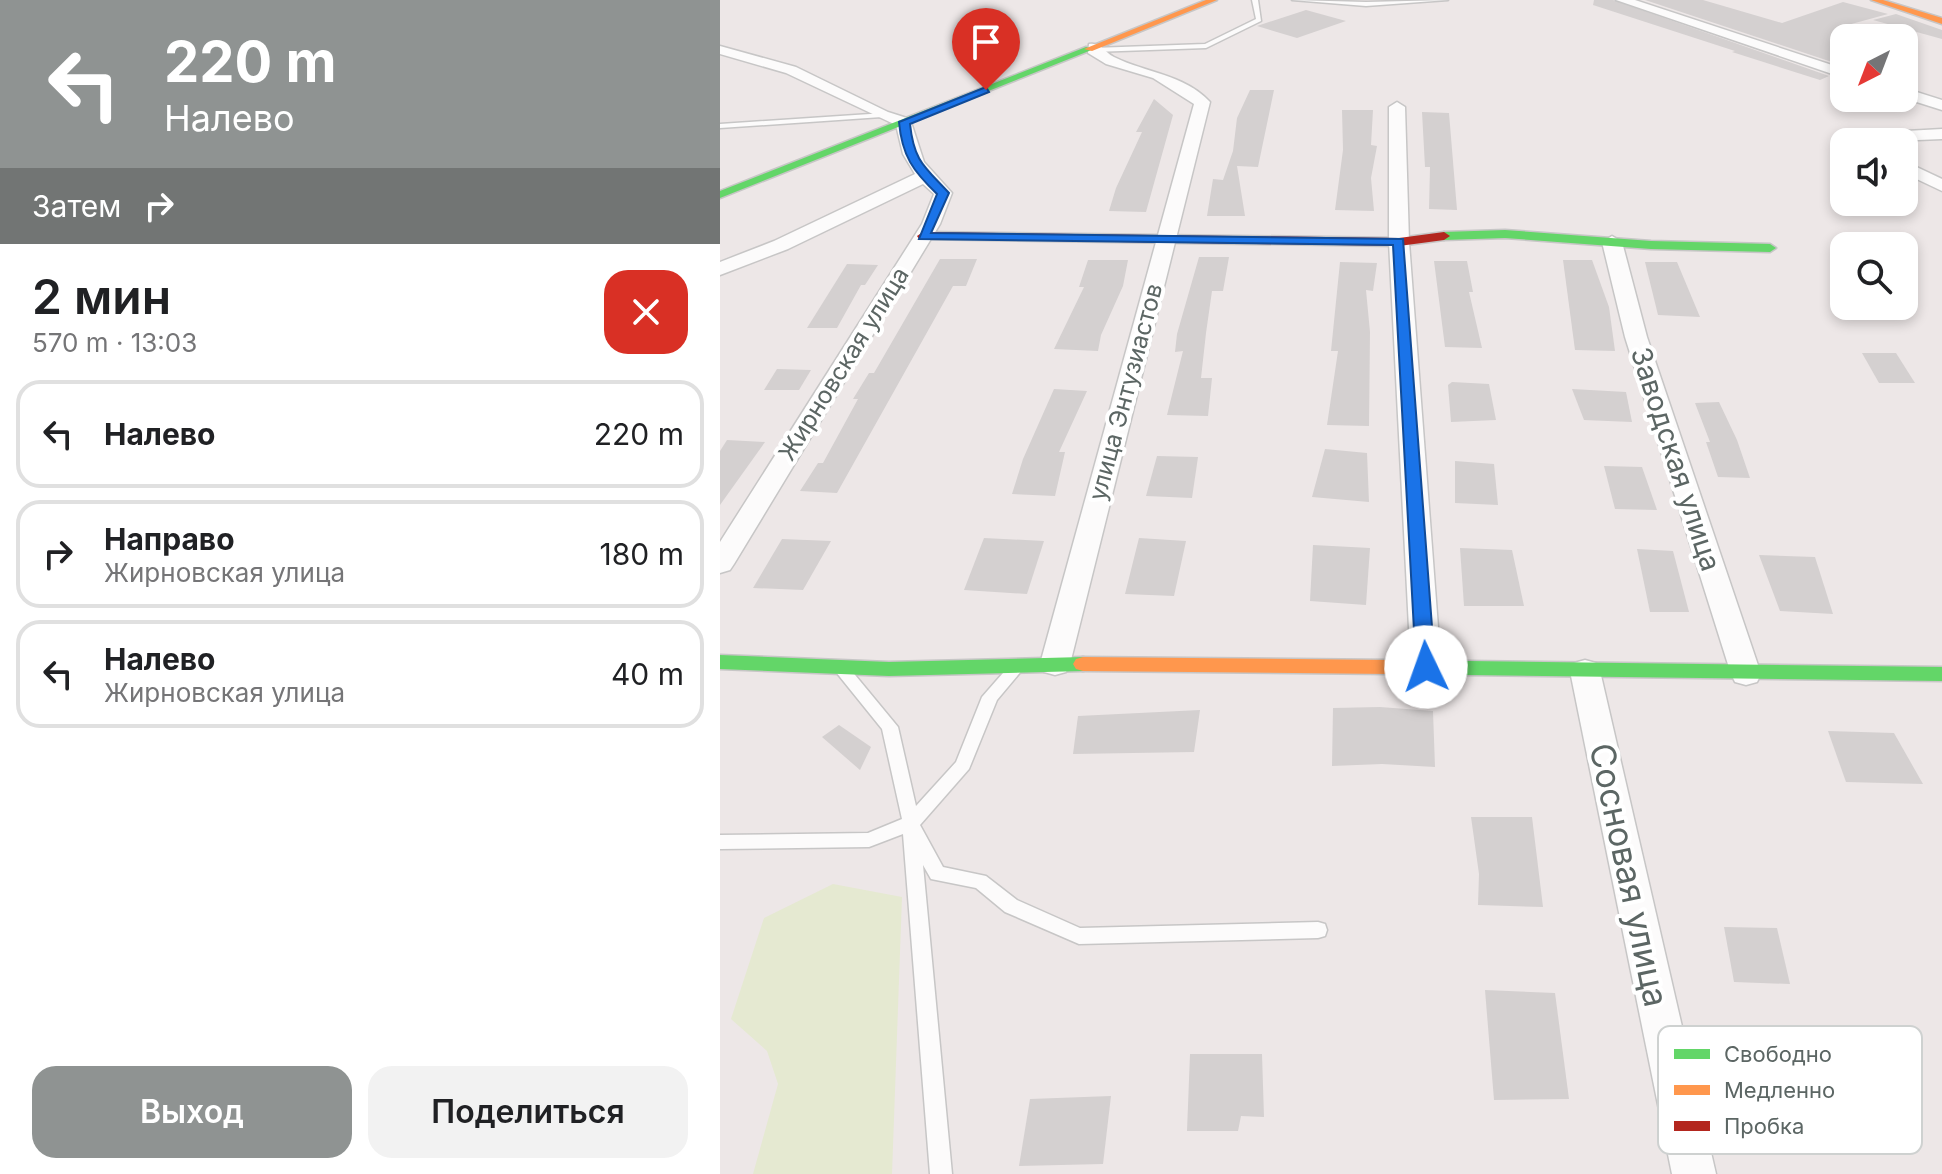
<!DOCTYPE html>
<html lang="ru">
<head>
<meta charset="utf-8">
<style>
	:root { --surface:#fff; --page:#f2f2f2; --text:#202124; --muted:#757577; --line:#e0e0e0; --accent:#8f9392 }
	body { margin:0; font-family:Inter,sans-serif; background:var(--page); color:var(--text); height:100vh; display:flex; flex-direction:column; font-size:30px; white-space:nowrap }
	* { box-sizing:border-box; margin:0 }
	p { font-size:26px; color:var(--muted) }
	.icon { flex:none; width:44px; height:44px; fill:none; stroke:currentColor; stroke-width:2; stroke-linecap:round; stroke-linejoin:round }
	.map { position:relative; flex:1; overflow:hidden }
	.drawer { display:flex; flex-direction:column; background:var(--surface); width:720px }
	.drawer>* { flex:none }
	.top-card { background:#8f9392; color:#fff; overflow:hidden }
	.needle { width:52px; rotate:222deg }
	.buttons { position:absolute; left:1110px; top:24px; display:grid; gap:16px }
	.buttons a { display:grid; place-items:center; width:88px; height:88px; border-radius:16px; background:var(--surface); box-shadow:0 4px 12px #0003; font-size:40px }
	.pin { position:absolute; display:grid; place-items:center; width:68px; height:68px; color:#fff; margin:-82px -34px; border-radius:50% 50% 50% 0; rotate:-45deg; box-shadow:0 0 8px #0007 }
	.pin .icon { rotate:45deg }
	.me { position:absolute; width:88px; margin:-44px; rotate:357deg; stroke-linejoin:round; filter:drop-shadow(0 0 6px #0008) }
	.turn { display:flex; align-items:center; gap:28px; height:168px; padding:0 32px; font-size:36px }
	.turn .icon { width:104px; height:104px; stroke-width:2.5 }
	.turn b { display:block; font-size:56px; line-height:68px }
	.then { display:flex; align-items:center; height:76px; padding:0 32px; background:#0003; gap:16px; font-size:30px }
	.round { display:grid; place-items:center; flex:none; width:84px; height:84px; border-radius:24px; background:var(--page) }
	.headline { display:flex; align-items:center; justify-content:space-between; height:136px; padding:0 32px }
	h1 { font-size:48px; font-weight:600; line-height:60px }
	.button { display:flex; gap:16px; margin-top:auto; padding:16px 32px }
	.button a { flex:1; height:92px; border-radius:24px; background:var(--accent); color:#fff; font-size:32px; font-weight:600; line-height:92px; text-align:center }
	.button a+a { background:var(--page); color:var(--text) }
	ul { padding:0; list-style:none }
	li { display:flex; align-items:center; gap:24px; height:108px; margin:0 16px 12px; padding:0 16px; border:4px solid var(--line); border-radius:24px }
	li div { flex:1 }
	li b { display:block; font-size:30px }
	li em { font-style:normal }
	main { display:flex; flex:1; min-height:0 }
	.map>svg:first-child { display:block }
</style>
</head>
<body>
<main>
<section class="drawer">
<div class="top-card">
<div class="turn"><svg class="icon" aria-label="left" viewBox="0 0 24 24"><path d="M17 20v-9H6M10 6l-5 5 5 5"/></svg><div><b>220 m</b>Налево</div></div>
<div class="then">Затем<svg class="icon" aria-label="right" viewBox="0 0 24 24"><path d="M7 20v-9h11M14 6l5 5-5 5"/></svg></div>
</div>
<div class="headline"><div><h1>2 мин</h1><p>570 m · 13:03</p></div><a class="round" style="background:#d93025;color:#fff"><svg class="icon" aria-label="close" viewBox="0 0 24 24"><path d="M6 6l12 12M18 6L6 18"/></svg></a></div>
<ul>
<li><svg class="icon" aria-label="left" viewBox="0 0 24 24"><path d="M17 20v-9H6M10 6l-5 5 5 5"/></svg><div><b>Налево</b></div><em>220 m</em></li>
<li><svg class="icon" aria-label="right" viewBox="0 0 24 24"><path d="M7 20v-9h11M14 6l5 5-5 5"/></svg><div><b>Направо</b><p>Жирновская улица</p></div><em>180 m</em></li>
<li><svg class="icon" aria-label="left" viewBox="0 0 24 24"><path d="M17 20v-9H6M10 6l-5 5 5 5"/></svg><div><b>Налево</b><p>Жирновская улица</p></div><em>40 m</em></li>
</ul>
<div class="button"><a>Выход</a><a>Поделиться</a></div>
</section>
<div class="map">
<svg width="1222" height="1174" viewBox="0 0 1222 1174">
	<rect width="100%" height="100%" fill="#ede7e7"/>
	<path fill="#e5e9d1" d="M113,884l69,13 -10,277h-139l25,-90 -11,-33 -36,-32 33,-101z"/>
	<g fill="#d4d0d0">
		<path d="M874,0h19l216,76 -9,4 -88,-28 3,-1 -142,-46z"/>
		<path d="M925,0h58l79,23 61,-21 45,12 -44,12v40z"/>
		<path d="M586,10l40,11 -49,17 -40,-12z"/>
		<path d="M1176,14l46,16v9l-69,-19z"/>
		<path d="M530,90h24l-16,77 -21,-1 8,50h-38l6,-37 10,1 10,-29 4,-33z"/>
		<path d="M434,99l19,16 -27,97 -37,-1 7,-23 26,-56h-6z"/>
		<path d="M622,110h31l-2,35 6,1 -6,32 3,33 -39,-1 8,-60z"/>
		<path d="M702,112l27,1 8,97 -28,-1 1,-42h-5z"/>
		<path d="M479,257h30l-6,34h-11l-6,42 -5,45h11l-4,38 -41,-1 16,-64 -8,1 2,-18z"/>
		<path d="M220,259h37l-11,27h-13l-116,207 -37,-2 18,-28h5l35,-64h-5l16,-26h5z"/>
		<path d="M368,260h40l-5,26 -22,49 -3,16 -44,-2 30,-62h-5z"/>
		<path d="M843,260h29l17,47 6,44 -40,-1z"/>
		<path d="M714,261h33l6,31h-4l13,56 -37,-1z"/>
		<path d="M620,262l37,1 -4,28 -7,-1 4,42 -1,94 -42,-1 11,-74h-7z"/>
		<path d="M925,262h32l23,55 -42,-2z"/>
		<path d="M127,264l31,1 -13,20h-4l-24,43h-30z"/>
		<path d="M1142,353h34l19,30h-36z"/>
		<path d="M57,369l34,1 -12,20h-35z"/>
		<path d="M732,382l37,2 7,36 -45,2 -3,-37z"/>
		<path d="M334,389l33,2 -28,61h6l-10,44 -43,-2 11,-35z"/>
		<path d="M852,389l54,3 6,30 -48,-2z"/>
		<path d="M999,402l18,38 13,38 -32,-1 -12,-35h4l-15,-39z"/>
		<path d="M7,440l38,2 -45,63v-54z"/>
		<path d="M605,449l42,4 2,49 -57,-5z"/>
		<path d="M437,456l41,1 -6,41 -46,-2z"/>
		<path d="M735,461l39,3 4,41 -43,-2z"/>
		<path d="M884,466l38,1 15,43 -42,-1z"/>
		<path d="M264,538l60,3 -17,53 -63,-4z"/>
		<path d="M419,538l47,3 -12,55 -49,-2z"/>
		<path d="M62,539l49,2 -28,49 -50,-2z"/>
		<path d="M593,545l57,3 -4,57 -56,-4z"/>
		<path d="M740,548l52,2 12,56h-60z"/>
		<path d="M917,549l36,2 16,61h-39z"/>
		<path d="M1039,555l56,2 18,57 -53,-3z"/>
		<path d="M660,707l53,4 2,56 -53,-3 -50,2 1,-58z"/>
		<path d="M480,710l-6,42 -121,2 5,-38z"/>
		<path d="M119,725l32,22 -11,23 -38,-33z"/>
		<path d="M1108,731l66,2 29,51 -77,-2z"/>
		<path d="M751,817h61l11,90 -65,-2 1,-31z"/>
		<path d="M1004,927l53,1 13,56 -56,-2z"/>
		<path d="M765,990l70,3 14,106 -75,1z"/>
		<path d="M470,1054h72l2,63 -23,-1 -3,15h-51z"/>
		<path d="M391,1096l-8,68 -84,2 11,-67z"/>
	</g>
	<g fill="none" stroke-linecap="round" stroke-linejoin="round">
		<defs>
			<g id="lane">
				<path d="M532,0h6l3,21 -55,27 -113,4 -4,-2 4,-2 112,-4 51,-25z"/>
				<path d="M572,0l74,2 82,-2 -82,6z"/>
				<path d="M165,113l1,2 -4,2 -162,11v-4z"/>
				<path d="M121,663l5,1 52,63 18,79 40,-44 26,-65 28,-32h10l3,4 -26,31 -28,69 -49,56 23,42 43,9 31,24 63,28 238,-6 7,2 2,6 -2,6 -7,2 -239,6 -74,-32 -29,-24 -45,-9 -8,-14 29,309h-22l-27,-340 -34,13 -149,2v-14l148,-2 34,-14 -20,-90 -46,-57 -3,-4 3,-4z"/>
			</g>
			<g id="street">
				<path d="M896,0h19l209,69v9z"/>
				<path d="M369,44c12,-2 15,8 25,13 32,16 70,17 96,45l-140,562 -4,8 -11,3 -11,-3 -4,-8 154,-560 -41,-26 -47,-14 -18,-11z"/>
				<path d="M0,46l76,21 92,45 22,7 14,43 28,31 -12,31 -206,340 -4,6 -10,3v-31l202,-318 12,-30 -11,-10 -135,65 -68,26v-13l54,-21 141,-67 -12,-20 -7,-29 -110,-52 -66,-19z"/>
				<path d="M1184,88l38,12v10l-38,-12z"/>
				<path d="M677,102l8,5 4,135 32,425 -4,8 -11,3 -11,-3 -4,-8 -22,-425v-135z"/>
				<path d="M1222,129v10l-72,3 18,-10z"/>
				<path d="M1184,161l38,18v12l-38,-18z"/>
				<path d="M892,236l10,6 25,95 114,337 -4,8 -11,3 -11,-3 -4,-8 -106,-337 -23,-95z"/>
				<path d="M865,660l11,3 4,8 116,503h-44l-102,-503 4,-8z"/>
			</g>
			<g id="fast">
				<path d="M366,47l8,2 -374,149v-7z"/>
				<path d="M785,230l146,11 119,3 6,4 -6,4 -119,-3 -146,-11 -61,2 -6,-4 6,-4z"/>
				<path d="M0,655l169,7 194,-5 7,2 3,5 -3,5 -7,2 -194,5 -169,-7z"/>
				<path d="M671,660l551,7v14l-551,-7 -7,-2 -3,-5 3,-5z"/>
			</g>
			<g id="slow">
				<path d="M486,0h11l-125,51 -8,-2z"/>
				<path d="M1151,0h12l59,18v6z"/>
				<path d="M363,657l308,3 7,2 3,5 -3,5 -7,2 -308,-3 -7,-2 -3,-5 3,-5z"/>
			</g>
			<path id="jam" d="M203,232l476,6 45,-6 6,4 -6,4 -45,6 -480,-7 -2,-3z"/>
		</defs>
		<use href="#lane" stroke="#c7c6c6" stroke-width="3"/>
		<use href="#street" stroke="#c7c6c6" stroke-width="3"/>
		<use href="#fast" stroke="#c7c6c6" stroke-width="3"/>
		<use href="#slow" stroke="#c7c6c6" stroke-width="3"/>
		<use href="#jam" stroke="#c7c6c6" stroke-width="3"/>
		<use href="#lane" fill="#fcfbfb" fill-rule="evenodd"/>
		<use href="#street" fill="#fcfbfb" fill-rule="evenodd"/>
		<use href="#fast" fill="#63d668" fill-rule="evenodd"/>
		<use href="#slow" fill="#ff974d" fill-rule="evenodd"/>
		<use href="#jam" fill="#b3261e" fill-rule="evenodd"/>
	</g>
	<path fill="#1a73e8" stroke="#114b97" stroke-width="2" d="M266,87l3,5 -79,32c4,38 15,43 39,69l-18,40 472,6 32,428 -2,5 -7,2 -10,-7 -23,-422 -474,-6 18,-45c-24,-23 -35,-38 -38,-72z"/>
	<g text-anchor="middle" stroke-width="8" stroke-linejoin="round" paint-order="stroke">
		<g font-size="24" fill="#5c6664" stroke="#fff">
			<text transform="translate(124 364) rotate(-58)" y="8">Жирновская улица</text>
			<text transform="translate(406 392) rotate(-75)" y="8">улица Энтузиастов</text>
		</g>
		<g font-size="28" fill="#5c6664" stroke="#fff">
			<text transform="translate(956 459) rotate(72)" y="10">Заводская улица</text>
		</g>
		<g font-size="34" fill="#5c6664" stroke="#fff">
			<text transform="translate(909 875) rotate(78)" y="12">Сосновая улица</text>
		</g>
	</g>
	<rect x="938" y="1026" width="264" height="128" rx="12" fill="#fff" stroke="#ced1d0" stroke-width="2"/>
	<rect x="954" y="1049" width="36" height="10" fill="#63d668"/>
	<rect x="954" y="1085" width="36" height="10" fill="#ff974d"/>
	<rect x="954" y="1121" width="36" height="10" fill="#b3261e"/>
	<g font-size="22" fill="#5c6664">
		<text x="1004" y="1062">Свободно</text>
		<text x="1004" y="1098">Медленно</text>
		<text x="1004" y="1134">Пробка</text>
	</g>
</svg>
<div class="buttons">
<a><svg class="needle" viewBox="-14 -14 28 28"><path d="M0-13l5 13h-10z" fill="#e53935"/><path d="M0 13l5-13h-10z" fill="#757577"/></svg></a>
<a><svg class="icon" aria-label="sound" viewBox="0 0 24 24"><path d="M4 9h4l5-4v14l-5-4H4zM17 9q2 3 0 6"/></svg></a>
<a><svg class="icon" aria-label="search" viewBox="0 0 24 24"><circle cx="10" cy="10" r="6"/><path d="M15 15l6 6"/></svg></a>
</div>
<div class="pin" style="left:266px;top:90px;background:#d93025"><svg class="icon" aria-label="arrive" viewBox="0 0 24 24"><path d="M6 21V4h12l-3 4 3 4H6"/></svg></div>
<svg class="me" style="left:706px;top:667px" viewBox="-20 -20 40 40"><circle r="19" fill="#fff"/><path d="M0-13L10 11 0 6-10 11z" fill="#1a73e8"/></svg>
</div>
</main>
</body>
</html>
